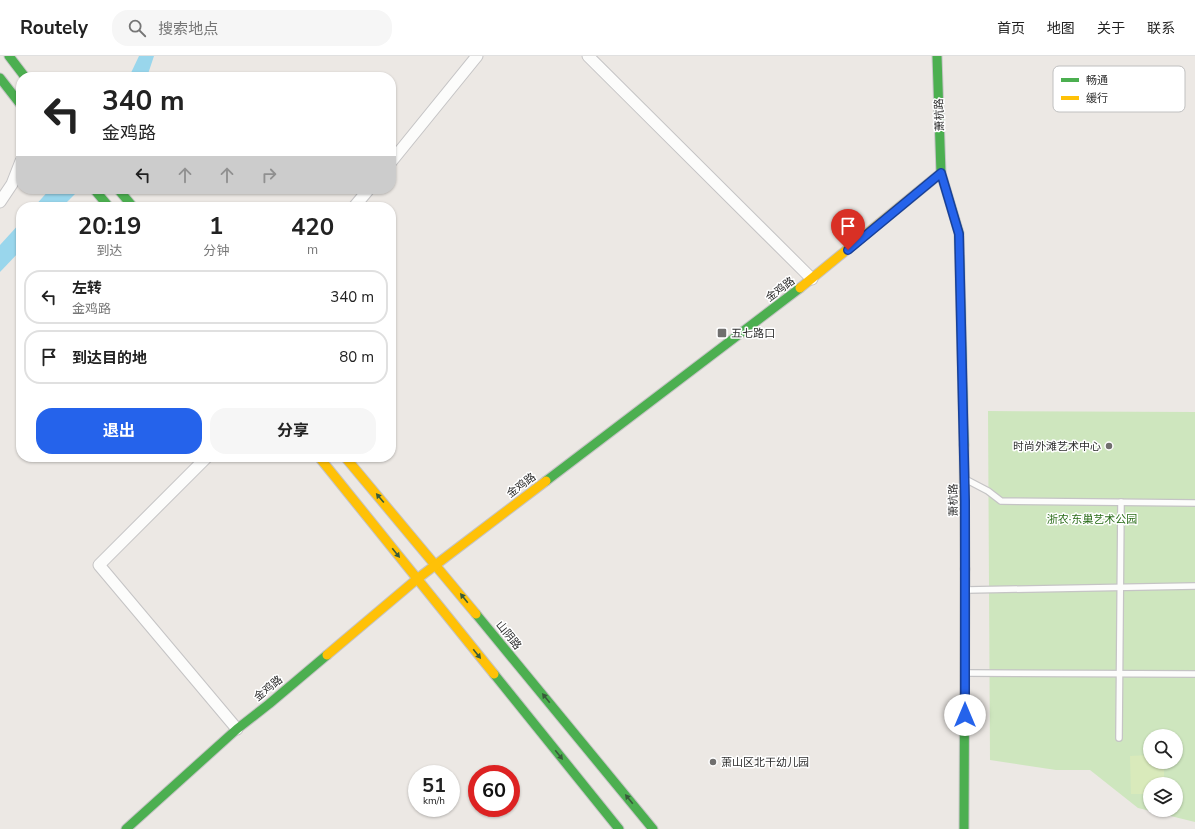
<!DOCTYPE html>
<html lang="zh">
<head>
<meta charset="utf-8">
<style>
	:root { --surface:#fff; --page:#f6f6f6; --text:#222; --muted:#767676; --line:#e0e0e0; --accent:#2563eb }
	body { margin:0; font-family:"Nunito Sans","Noto Sans SC",sans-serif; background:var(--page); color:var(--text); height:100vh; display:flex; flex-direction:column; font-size:15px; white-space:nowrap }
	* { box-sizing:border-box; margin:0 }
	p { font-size:13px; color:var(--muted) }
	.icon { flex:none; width:22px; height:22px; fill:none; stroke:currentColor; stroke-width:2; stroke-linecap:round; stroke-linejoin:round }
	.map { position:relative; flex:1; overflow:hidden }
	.sheet { position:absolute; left:16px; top:146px; width:380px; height:260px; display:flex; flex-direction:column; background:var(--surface); border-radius:16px; box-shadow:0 1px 3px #0004 }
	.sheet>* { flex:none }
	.guide { position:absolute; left:16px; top:16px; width:380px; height:122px; border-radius:16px; box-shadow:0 1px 3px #0004; background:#fff; color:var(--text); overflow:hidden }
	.buttons { position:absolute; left:1143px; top:673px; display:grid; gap:8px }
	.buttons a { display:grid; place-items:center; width:40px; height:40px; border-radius:50%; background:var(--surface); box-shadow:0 1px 3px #0004; font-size:20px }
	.speed { position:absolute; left:408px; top:709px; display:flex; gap:8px; font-size:20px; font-weight:700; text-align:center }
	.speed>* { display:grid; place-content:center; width:52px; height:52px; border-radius:50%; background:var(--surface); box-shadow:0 1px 3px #0004; line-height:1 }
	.speed small { font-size:10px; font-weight:400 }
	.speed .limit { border:6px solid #d22; background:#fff; color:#111 }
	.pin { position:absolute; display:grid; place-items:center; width:34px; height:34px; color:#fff; margin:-41px -17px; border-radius:50% 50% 50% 0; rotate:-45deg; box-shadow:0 0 4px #0007 }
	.pin .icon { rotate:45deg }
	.me { position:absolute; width:44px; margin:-22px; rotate:0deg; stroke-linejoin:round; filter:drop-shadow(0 0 3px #0008) }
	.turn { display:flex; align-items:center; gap:14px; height:84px; padding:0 20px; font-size:18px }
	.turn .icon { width:52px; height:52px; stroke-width:2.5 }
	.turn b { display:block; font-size:28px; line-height:34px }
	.lanes { display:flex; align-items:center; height:38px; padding:0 20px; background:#0003; justify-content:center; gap:20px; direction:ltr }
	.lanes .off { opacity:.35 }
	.eta { display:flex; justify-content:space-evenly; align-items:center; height:68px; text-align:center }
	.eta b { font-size:24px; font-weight:700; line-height:28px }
	.action { display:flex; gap:8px; margin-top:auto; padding:8px 20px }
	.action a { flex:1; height:46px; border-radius:16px; background:var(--accent); color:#fff; font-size:16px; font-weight:700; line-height:46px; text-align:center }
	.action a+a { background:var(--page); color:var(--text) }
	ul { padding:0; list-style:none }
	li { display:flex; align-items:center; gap:12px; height:54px; margin:0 8px 6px; padding:0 12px; border:2px solid var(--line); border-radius:16px }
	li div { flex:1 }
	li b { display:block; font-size:15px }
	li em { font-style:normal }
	header { display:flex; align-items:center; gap:24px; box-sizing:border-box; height:56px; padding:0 20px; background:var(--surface); border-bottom:1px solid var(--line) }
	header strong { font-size:19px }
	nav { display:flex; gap:22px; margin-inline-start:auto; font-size:14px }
	.search { width:280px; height:36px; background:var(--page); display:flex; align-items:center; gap:10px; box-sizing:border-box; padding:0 14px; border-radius:16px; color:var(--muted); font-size:15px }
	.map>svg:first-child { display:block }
</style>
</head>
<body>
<header>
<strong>Routely</strong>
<div class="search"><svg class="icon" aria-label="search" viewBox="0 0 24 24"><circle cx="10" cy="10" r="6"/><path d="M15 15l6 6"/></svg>搜索地点</div>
<nav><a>首页</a><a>地图</a><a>关于</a><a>联系</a></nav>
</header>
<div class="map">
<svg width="1195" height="773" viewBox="0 0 1195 773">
	<rect width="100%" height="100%" fill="#ece8e4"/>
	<path fill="#cee6be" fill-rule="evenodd" d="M988,355l207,1v410l-57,-14 -48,-38h-34l-66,-10zM1150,680h26v26h-26zM1150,728h26v26h-26z"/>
	<path fill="#d9eabb" d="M1150,699v7h14v22h-14v10h-19l-1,-38z"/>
	<g fill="#99d6ec">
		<path d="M139,0h15l-7,21h-18z"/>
		<path d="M50,133h23l3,4 -14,14h-28z"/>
		<path d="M21,166v28l-21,22v-27z"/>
	</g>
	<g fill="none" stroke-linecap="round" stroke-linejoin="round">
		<defs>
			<g id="lane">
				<path d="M967,424l21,11 13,10 194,2"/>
				<path d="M967,534l228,-4"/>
				<path d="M967,617l228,1"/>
				<path d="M1119,682l2,-236"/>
			</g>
			<g id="street">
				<path d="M588,0l224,223"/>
				<path d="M391,106l86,-106"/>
				<path d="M0,146l12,-18 9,-23"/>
				<path d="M354,151l15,-18"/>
				<path d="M207,401l-108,108 138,164"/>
			</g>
			<g id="fast">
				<path d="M9,0l16,21"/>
				<path d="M937,0l4,117 18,60 5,212"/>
				<path d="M0,22l21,27"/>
				<path d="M94,133l15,18"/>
				<path d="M118,133l15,18"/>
				<path d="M546,425l254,-193"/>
				<path d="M476,558l177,215"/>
				<path d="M494,618l125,155"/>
				<path d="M126,773l111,-100 32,-25 58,-49"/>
				<path d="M964,773l1,-260"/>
			</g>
			<g id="slow">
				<path d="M800,232l141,-115"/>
				<path d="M964,389l1,124"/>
				<path d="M319,401l175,217"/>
				<path d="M345,401l131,157"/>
				<path d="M327,599l90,-76 129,-98"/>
			</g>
		</defs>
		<use href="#lane" stroke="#c5c4c5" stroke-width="8"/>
		<use href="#street" stroke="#c5c4c5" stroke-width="13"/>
		<use href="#fast" stroke="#c5c4c5" stroke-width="11"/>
		<use href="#slow" stroke="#c5c4c5" stroke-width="11"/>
		<use href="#lane" stroke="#fcfcfb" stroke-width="5.5"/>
		<use href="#street" stroke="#fcfcfb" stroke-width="11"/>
		<use href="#fast" stroke="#4caf50" stroke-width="9"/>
		<use href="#slow" stroke="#ffc107" stroke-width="9"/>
	</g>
	<defs><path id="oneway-solid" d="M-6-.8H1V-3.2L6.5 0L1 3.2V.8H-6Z"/></defs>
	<g fill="#385b3a">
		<use href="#oneway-solid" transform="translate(380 442) rotate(-130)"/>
		<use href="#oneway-solid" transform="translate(396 497) rotate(51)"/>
		<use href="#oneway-solid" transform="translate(464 542) rotate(-129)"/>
		<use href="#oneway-solid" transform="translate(477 598) rotate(51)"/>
		<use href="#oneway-solid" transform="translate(546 642) rotate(-129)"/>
		<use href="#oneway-solid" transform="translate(559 699) rotate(51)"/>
		<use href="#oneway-solid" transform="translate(629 743) rotate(-129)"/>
	</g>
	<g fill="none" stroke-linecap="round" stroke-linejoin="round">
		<defs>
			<path id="route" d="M848,194l93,-77 18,61 6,267v214"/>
		</defs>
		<use href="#route" stroke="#184099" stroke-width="10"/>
		<use href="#route" stroke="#2563eb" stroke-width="7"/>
	</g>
	<g fill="#706f6e" stroke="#fff" stroke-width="1.5">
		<rect x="717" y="272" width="10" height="10" rx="2"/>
		<circle cx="1109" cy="390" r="4"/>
		<circle cx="713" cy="706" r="4"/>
	</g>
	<g text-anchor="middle" stroke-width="3" stroke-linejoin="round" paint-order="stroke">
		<g font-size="11" fill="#2e2e2e" stroke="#fff">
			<text transform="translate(939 59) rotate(-92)" y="4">萧杭路</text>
			<text transform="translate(780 233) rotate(-37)" y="4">金鸡路</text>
			<text transform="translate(521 429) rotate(-37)" y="4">金鸡路</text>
			<text transform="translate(953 444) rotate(-91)" y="4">萧杭路</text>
			<text transform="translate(509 579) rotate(51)" y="4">山阴路</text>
			<text transform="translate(268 632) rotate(-39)" y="4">金鸡路</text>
		</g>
		<g font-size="11" fill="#2e2e2e" stroke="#fff" text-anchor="start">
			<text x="731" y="281">五七路口</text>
			<text x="1101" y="394" text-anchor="end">时尚外滩艺术中心</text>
			<text x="721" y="710">萧山区北干幼儿园</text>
		</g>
		<g font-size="11" fill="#2c6e1b" stroke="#fff">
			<text x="1092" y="467">浙农·东巢艺术公园</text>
		</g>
	</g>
	<rect x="1053" y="10" width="132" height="46" rx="6" fill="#fff" stroke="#c0c0c0" stroke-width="1"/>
	<rect x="1061" y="22" width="18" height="4" fill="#4caf50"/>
	<rect x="1061" y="40" width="18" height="4" fill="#ffc107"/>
	<g font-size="11" fill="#2e2e2e">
		<text x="1086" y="28">畅通</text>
		<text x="1086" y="46">缓行</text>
	</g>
</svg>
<div class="buttons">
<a><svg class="icon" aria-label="search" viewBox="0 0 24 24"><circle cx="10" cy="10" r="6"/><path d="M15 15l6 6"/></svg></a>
<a><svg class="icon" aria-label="layers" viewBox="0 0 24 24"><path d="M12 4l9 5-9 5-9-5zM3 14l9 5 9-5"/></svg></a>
</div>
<div class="speed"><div>51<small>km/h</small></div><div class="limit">60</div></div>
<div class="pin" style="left:848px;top:194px;background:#d93025"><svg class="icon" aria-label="arrive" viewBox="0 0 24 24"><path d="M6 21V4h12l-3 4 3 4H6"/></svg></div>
<svg class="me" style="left:965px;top:659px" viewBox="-20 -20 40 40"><circle r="19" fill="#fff"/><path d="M0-13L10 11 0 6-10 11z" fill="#2563eb"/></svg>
<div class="guide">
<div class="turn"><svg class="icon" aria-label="left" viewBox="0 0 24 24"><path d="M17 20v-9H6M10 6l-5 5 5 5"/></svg><div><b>340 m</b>金鸡路</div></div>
<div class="lanes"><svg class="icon" aria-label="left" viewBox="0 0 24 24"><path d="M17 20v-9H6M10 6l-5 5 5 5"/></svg><svg class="icon off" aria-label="ahead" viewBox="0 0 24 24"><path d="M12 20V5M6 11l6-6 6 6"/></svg><svg class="icon off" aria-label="ahead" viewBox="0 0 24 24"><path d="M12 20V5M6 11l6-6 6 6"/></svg><svg class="icon off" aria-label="right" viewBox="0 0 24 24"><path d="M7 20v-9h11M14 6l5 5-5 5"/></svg></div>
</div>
<section class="sheet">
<div class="eta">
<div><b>20:19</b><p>到达</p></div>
<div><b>1</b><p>分钟</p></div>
<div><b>420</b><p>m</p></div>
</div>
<ul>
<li><svg class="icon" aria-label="left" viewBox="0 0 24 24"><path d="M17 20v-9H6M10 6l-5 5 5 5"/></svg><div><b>左转</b><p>金鸡路</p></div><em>340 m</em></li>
<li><svg class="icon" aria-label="arrive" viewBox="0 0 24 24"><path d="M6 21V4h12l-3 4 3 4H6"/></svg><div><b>到达目的地</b></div><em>80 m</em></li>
</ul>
<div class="action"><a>退出</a><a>分享</a></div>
</section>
</div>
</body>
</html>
